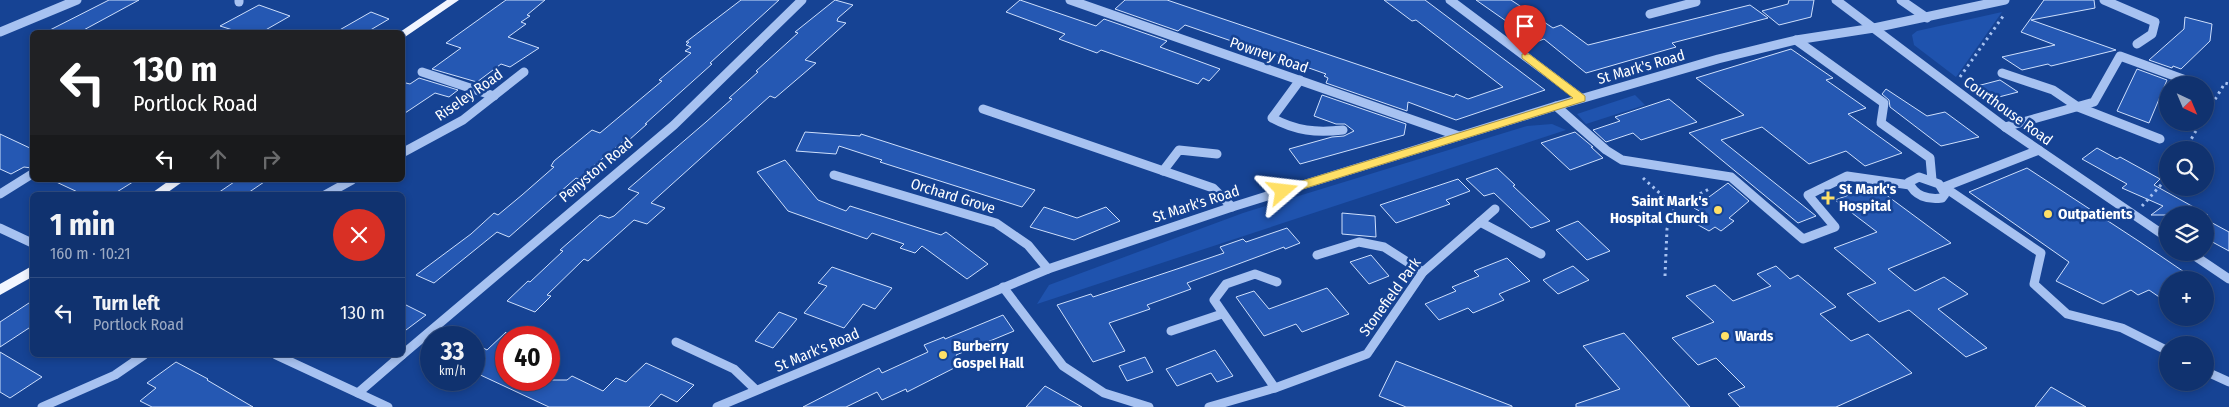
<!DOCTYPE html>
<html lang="en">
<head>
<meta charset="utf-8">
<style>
	:root { --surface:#10326f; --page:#1e3e77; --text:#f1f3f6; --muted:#9caac3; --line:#304d82 }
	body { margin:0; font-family:"Fira Sans Condensed",sans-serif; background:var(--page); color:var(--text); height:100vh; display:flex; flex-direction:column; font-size:19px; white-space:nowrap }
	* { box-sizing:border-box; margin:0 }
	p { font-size:16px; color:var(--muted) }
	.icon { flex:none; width:28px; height:28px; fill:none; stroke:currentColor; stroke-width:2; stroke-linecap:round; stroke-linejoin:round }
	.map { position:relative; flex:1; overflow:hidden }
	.side { position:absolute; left:30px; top:192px; width:375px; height:165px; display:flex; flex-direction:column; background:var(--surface); border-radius:8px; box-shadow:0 2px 8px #0003,0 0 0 1px var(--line) }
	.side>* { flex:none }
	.guide { position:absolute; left:30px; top:30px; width:375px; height:152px; border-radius:8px; box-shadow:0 2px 8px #0003,0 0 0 1px var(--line); background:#202124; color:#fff; overflow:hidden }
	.needle { width:32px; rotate:136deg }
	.buttons { position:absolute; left:2159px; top:76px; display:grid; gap:10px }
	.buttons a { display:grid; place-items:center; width:55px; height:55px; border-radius:50%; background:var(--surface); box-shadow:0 2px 8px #0003,0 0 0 1px var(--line); font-size:25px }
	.speed { position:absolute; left:420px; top:326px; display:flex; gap:10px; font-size:25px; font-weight:700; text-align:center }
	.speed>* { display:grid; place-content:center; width:65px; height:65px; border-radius:50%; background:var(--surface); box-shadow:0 2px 8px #0003,0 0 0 1px var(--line); line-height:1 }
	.speed small { font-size:12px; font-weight:400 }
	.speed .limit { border:8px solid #d22; background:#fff; color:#111 }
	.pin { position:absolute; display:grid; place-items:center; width:42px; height:42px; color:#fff; margin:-51px -21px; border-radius:50% 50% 50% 0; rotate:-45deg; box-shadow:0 0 5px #0007 }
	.pin .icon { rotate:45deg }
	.me { position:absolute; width:55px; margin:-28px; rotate:73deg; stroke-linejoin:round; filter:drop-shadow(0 0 4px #0008) }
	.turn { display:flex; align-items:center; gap:18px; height:105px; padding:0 20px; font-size:22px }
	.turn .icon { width:65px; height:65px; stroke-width:2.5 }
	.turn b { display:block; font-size:35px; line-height:42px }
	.lanes { display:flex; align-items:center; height:48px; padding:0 20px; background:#0003; justify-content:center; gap:25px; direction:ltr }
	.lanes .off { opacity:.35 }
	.round { display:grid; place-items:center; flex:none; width:52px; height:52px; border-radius:26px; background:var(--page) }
	.overview { display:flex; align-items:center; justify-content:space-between; height:85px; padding:0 20px }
	h1 { font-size:30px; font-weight:700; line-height:38px }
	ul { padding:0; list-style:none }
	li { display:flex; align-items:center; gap:15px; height:70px; padding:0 20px; border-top:1px solid var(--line) }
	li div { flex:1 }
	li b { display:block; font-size:19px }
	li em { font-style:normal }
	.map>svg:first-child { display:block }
</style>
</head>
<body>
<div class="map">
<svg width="2229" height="407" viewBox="0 0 2229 407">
	<rect width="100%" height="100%" fill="#164394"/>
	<g fill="#1f53ae">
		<path d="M2002,12l-46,65 -42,-32 -2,-10 5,-4z"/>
		<path d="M1635,95l10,10 -59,19 -9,-10z"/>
		<path d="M1552,124l14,6 -529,174 12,-19 194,-72 284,-87z"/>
	</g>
	<g fill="#2558b3" stroke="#cedffc">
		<path d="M109,0h30l-59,32h-34z"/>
		<path d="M506,0h39l-18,15 3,1 -9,6 5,2 -18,13 31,11 -29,19 -9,-3 -24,18 -45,-13 29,-21 -15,-5z"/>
		<path d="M741,0h38l-69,63 2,1 -67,60h2l-18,16 -3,-1 -48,40 -2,-1 -67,59 -12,-5 -63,51 -18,-8 55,-41 23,-21 4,2 24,-20 32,-28 -3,-1 3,-5 38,-31 8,3 62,-52 -3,-1 32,-27 -6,-2 6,-4 -5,-2 3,-3h-3z"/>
		<path d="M835,0l18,5 -15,13 -1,3 9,2 -41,37 11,3 -41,35 -5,-2 -119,107 14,5 -18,16 -13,-4 -46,41 -4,-2 -37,36 4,1 -16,16 -28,-11 21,-20 2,1 33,-31 -3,-1 40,-35 9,3 5,-2 25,-23 -11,-4 78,-67 26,-23 -3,-1 29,-26 -2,-1 42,-38 -3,-1z"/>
		<path d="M1020,0l76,26 8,-7 63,22 -7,6 60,22 -11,12 -6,-3 -5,6 -97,-34 -4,3 -38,-14 6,-5 -59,-22z"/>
		<path d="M1125,0h42l287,97 2,-3 12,5 35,-12 -87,-67 -4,1 -28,-21h41l120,90 -89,30 -48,-18 -1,9 -81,-28 2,-5 -4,-2 2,-2 -51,-18 -90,-31 -7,6 -63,-22z"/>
		<path d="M1476,0h35l42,28 8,-3 27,20 162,-40 18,13 -96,25 4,4 -90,26 -42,-34 -8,3z"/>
		<path d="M1789,0h25l-3,17 -32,8 -17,-14 26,-7z"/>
		<path d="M2044,0h50l1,8 -64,12 85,30 -65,16 -3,-2 -26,6 -20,-13 53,-12 -34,-13z"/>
		<path d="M259,5l31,11 -28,16h-23l-19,-6z"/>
		<path d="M371,12l18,7 -22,13h-31z"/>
		<path d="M2185,17l27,7 -2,17 -29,28 -8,-3 -1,2 -23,-8 35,-31z"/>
		<path d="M1791,49l42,29 -7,2 40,28 -18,6 54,39 -37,13 -19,-15 -37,13 -47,-37 -41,13 95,76 -18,7 -109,-90 55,-18 -48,-37z"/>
		<path d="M2137,69l30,11 -18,43 -32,-12z"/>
		<path d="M419,78l39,12 -9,7 -14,-4 -33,22v-33l8,2z"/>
		<path d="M2000,80l18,12 -23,6 -18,-12z"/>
		<path d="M1886,89l41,27 18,-4 34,25 -38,9 -51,-39 -1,-7 -7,-6z"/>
		<path d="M1322,95l84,29 -2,11 -104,29 -11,-15 43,-12 12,-1 10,-5 -9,-7h-9l-22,-8z"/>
		<path d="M1669,99l28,23 -56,18 -8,-7 -27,9 -13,-12 27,-9 -5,-4z"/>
		<path d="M805,132l55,4 1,-2 174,56 -13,17 -142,-45 2,-2 -43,-14 -3,8 -40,-3z"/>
		<path d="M1575,132l18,15h-2l12,11 -33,12 -29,-27z"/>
		<path d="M0,134l32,15v19l-8,-1 -13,7 -11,-5z"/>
		<path d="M2097,148l20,11 3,-2 40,22 -6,6 54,30h-57l12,-9 -41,-18 5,-4 -45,-25z"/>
		<path d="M785,160l33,40 28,11 4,-5 91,29 5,-3 42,32 -21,15 -45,-33 -7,7 -15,-5 4,-4 -32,-11 -5,6 -79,-28 -31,-39z"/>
		<path d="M1497,168l18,17 -2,1 37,35 -19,7 -37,-35 -10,3 -18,-17z"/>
		<path d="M2027,168l113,74 56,38h-28v23l-19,-13 -11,5 -7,-5 -28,14 -47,-23 13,-19 -100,-70z"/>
		<path d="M1458,179l12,12 -24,9 4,4 -54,19 -16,-18z"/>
		<path d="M52,180h84l-24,15h-28z"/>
		<path d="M237,180h30l-22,15h-30z"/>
		<path d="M1728,183l21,18 -20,17 5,3 -13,10 -6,-4 -6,4 -16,-9 10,-9 -9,-5z"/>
		<path d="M1874,186l77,57 -63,26 27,22 29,-14 24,17 -30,15 49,39 -21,9 -57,-47 -30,12 -32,-28 29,-11 -42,-35 43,-16 -42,-32z"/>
		<path d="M1044,207l33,11 29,-11 14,14 -46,19 -44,-13z"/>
		<path d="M1342,213l33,3 1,21 -34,-3z"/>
		<path d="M2205,219l24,13v19l-24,-13z"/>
		<path d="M1578,221l32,30 -23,9 -31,-30z"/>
		<path d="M1287,228l13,15 -15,6 -1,-2 -97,36 4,6 -44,16 3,4 -41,14 16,28 -32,11 -36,-57 34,-11 2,3 84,-28 47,-16 -4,-6 23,-8 3,3z"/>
		<path d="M1371,255l18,21 -20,8 -19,-22z"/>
		<path d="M1507,258l23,23 -31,13 5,6 -31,13 -5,-5 -29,12 -14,-16 31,-13 -4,-4 27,-11 -5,-5z"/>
		<path d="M1573,266l16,14 -31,14 -15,-14z"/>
		<path d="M1776,266l14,13 8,-4 38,32 -16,7 31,27 17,-7 44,39 -76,34h-96l-12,-13 17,-7 -29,-29 -18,7 -26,-27 42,-16 -28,-26 29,-11 18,16 38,-15 -14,-12z"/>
		<path d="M832,267l60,21 -17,21 -12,-5 -19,24 -40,-15 23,-27 -9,-3z"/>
		<path d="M1327,288l22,26 -47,18 -6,-8 -32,12 -28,-39 18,-6 15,18z"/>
		<path d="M32,301v25l-32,21v-25z"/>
		<path d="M402,303l24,12 -24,18z"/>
		<path d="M779,312l18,7 -24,29 -18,-7z"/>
		<path d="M1003,315l11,16 -58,24 6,9 -55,28 -1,-3 -24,11 -5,-8 -31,15h-43l76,-39 3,5 46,-21 -4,-7 20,-8 1,2z"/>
		<path d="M506,332v48h61l5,-4 31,15 13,-13 10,4 20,-19 48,22 -17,17 -16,-8 -12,13h-100l-75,-35v-29l13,7z"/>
		<path d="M1624,333l66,74h-114v-3l44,-15 -37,-43z"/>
		<path d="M1215,350l18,26 -16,6 -6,-9 -34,13 -11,-17z"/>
		<path d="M0,352l42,25 -32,21 -10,-6z"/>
		<path d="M1145,357l8,15 -26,9 -8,-15z"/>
		<path d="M1396,361l116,45v1h-106l-27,-11z"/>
		<path d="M176,362l32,17 -1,1 46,27h-101l-12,-6 16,-13 -9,-5z"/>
		<path d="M1045,386l37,21h-56z"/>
		<path d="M2051,387l35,20h-51z"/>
	</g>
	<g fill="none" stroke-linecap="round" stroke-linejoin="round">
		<g stroke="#a7c2f1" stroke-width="3" stroke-dasharray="2.5 4" stroke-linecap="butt">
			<path d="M1960,77l44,-62"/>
			<path d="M2205,116l20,-33 4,1"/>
			<path d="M2185,150l16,-28"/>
			<path d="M1643,178l32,29 36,-19"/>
			<path d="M2142,206l26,-29"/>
			<path d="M1665,276l2,-47 8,-22"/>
		</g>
		<g stroke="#a7c2f1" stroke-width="9">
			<path d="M239,0v2"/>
			<path d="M1070,0l389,136"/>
			<path d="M1450,0l131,98"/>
			<path d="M1836,0l169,127 163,111"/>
			<path d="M1901,0l26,18"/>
			<path d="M2104,0l51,22 -3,12 -15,10"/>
			<path d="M1650,14l46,-12"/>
			<path d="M0,32l77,-32"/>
			<path d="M1796,40l88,63 -3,20 49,35 2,22"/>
			<path d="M422,72l72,24"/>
			<path d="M2002,73l51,17 25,17 82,32"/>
			<path d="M1300,80l-28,38c24,13 44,15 71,12"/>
			<path d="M1556,106l50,44 16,10 109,17 72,62 32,-12 -27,-32 39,-19 63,9"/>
			<path d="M983,109l230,79 19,19"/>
			<path d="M2005,127l89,-25 26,-46 71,26"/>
			<path d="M2039,150l-95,37 97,66 -7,31 33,30 55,14 46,23"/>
			<path d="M402,153l61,-33 61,-48"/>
			<path d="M1163,171l16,-21 38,4"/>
			<path d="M834,175l162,48 32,22 20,24"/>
			<path d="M1919,177l20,7 6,10 -3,4c-14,2 -28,-2 -33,-16z"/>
			<path d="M0,194l32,-20"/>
			<path d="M325,195l27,-15"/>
			<path d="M1480,222l61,32"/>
			<path d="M0,228l32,15"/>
			<path d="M2189,252l40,27"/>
			<path d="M1317,255l42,-13 25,5 39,25"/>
			<path d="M1003,287l60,79 41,27 45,14"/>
			<path d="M1171,331l51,-17"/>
			<path d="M676,342l58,27 22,21"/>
			<path d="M276,355l112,52"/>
			<path d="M402,355l272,-230 128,-125"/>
			<path d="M2205,371l24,11"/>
			<path d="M1275,388l-61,-88 12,-16 29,-10 22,8"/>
			<path d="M358,393l44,-38"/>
			<path d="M42,407l73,-32 29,-20"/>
			<path d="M717,407l331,-138 184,-62 324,-101 162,-47 78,-19 78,-12 131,-28"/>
			<path d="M1209,407l66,-19 92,-34 56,-82 72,-63"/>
		</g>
		<g fill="#f1f5ff" fill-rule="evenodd">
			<path d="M447,0h12l-57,39v-7h-2z"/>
			<path d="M170,180h15l-21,15h-15z"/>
			<path d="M32,266v11l-32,18v-11z"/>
		</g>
	</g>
	<path fill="#ffe067" stroke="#a69243" d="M1522,54h7l56,42v5l-298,93h-8l-1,-3 1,-3 294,-90 -51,-40z"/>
	<g fill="#ffe067" stroke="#164394" stroke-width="2">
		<path d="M1825.5 190.5h5v5h5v5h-5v5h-5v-5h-5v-5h5z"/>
		<circle cx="1718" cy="210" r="5"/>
		<circle cx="2048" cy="214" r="5"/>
		<circle cx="1725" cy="336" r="5"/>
		<circle cx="943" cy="355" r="5"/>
	</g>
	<g text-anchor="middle" stroke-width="5" stroke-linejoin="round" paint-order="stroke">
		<g font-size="15" fill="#fff" stroke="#164394">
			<text transform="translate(1269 55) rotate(19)" y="5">Powney Road</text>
			<text transform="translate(1641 67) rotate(-16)" y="5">St Mark's Road</text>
			<text transform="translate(469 95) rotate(-35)" y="5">Riseley Road</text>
			<text transform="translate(2008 111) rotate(36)" y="5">Courthouse Road</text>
			<text transform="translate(596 170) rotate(-40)" y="5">Penyston Road</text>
			<text transform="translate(953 196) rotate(17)" y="5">Orchard Grove</text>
			<text transform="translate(1196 204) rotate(-18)" y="5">St Mark's Road</text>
			<text transform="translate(1390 297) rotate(-54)" y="5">Stonefield Park</text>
			<text transform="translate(817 350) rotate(-23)" y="5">St Mark's Road</text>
		</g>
		<g font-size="15" font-weight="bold" fill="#fff" stroke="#164394" text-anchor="start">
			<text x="1839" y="194">St Mark's<tspan x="1839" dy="17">Hospital</tspan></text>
			<text x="1708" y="206" text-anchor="end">Saint Mark's<tspan x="1708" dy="17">Hospital Church</tspan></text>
			<text x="2058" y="219">Outpatients</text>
			<text x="1735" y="341">Wards</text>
			<text x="953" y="351">Burberry<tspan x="953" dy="17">Gospel Hall</tspan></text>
		</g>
	</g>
</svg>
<div class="buttons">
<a><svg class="needle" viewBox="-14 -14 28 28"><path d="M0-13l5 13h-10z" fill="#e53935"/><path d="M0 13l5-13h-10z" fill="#9caac3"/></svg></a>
<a><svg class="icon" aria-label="search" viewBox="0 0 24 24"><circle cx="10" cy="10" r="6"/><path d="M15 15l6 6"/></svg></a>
<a><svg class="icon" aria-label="layers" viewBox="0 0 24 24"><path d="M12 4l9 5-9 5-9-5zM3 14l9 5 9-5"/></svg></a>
<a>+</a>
<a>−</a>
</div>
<div class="speed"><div>33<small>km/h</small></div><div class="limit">40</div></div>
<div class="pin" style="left:1525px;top:56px;background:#d93025"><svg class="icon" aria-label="arrive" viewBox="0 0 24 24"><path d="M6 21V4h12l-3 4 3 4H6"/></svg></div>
<svg class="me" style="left:1283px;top:191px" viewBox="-20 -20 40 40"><path d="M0-17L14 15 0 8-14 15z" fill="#ffe067" stroke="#fff" stroke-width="4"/></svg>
<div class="guide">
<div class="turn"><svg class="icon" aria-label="left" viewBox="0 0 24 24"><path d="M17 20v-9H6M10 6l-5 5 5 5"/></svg><div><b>130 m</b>Portlock Road</div></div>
<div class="lanes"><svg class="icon" aria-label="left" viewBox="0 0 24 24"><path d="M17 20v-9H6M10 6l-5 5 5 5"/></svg><svg class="icon off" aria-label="ahead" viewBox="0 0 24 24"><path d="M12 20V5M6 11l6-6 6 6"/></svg><svg class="icon off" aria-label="right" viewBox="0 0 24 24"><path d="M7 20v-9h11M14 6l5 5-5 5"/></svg></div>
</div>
<section class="side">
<div class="overview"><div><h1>1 min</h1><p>160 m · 10:21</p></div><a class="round" style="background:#d93025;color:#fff"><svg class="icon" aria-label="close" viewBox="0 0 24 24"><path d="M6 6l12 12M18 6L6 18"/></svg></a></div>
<ul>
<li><svg class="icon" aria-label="left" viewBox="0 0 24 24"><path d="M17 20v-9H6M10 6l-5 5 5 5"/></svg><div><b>Turn left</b><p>Portlock Road</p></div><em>130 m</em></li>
</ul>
</section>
</div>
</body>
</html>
